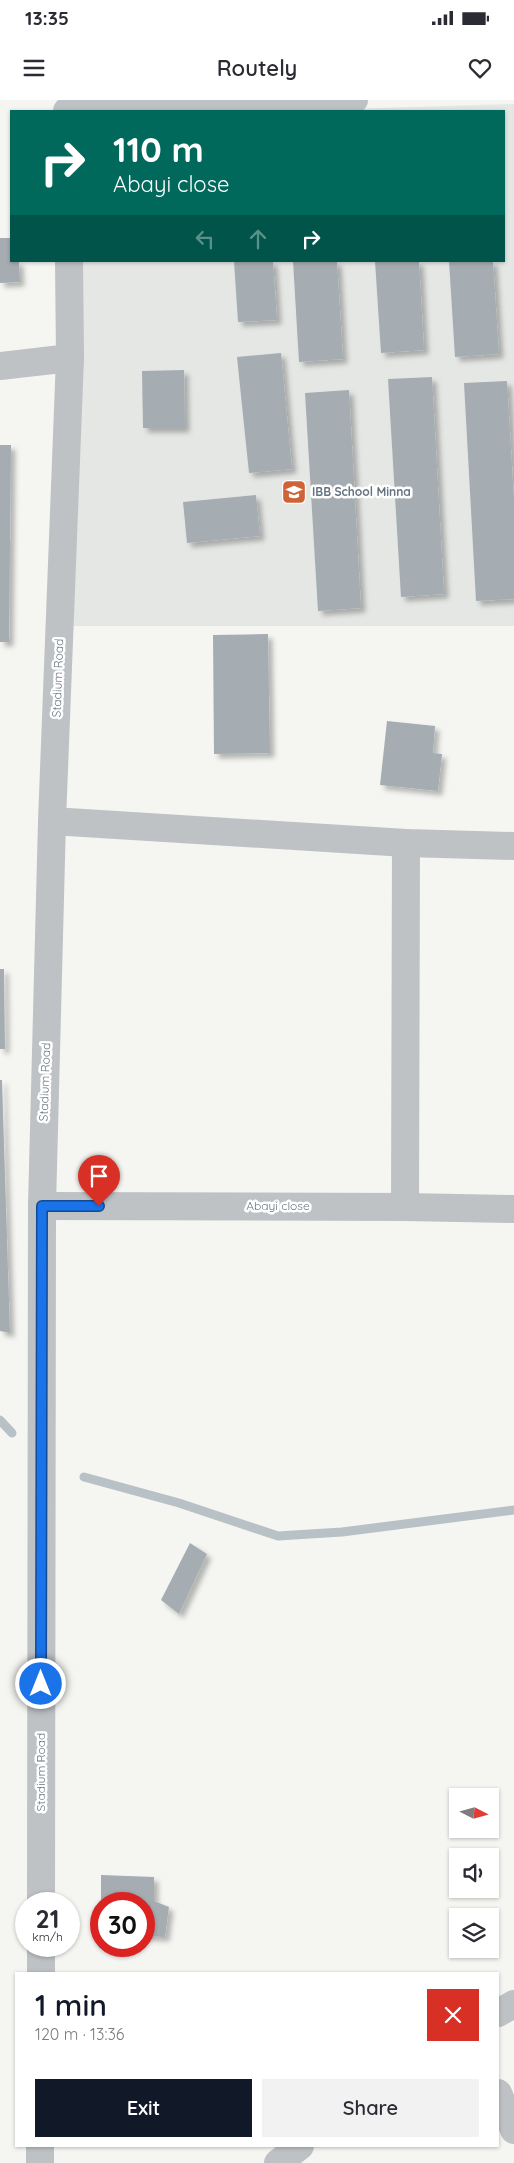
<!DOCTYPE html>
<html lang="en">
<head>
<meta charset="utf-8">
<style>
	:root { --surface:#fff; --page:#f2f2f3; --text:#2b2b33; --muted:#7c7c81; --accent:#111827 }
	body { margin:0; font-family:Quicksand,sans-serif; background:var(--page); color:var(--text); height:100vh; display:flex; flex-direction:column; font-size:19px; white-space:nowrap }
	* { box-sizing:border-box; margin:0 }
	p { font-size:16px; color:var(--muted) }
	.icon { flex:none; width:28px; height:28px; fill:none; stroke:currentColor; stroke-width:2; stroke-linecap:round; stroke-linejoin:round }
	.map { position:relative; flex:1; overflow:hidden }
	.drawer { position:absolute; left:15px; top:1872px; width:484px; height:175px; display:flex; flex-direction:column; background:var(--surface); border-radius:0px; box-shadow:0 1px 4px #0004 }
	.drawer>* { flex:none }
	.top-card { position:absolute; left:10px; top:10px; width:495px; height:152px; border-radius:0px; box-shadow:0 1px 4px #0004; background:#00695c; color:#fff; overflow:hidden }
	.needle { width:32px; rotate:96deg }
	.buttons { position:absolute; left:449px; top:1688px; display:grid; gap:10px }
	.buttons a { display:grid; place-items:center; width:50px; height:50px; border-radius:0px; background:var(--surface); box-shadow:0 1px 4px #0004; font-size:25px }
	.speed { position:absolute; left:15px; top:1792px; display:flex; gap:10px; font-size:25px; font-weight:700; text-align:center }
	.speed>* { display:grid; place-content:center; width:65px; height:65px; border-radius:50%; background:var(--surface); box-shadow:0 1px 4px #0004; line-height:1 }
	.speed small { font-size:12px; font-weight:400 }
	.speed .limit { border:8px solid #d22; background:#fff; color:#111 }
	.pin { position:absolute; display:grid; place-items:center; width:42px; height:42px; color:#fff; margin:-51px -21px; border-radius:50% 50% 50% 0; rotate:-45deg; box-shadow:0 0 5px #0007 }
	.pin .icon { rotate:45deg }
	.me { position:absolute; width:55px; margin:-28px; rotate:0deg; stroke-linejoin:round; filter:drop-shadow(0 0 4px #0008) }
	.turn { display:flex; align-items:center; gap:18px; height:105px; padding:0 20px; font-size:22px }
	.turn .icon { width:65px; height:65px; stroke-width:2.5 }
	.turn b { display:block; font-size:35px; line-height:42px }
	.lanes { display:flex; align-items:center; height:48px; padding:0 20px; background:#0003; justify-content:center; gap:25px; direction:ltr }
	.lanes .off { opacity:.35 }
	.round { display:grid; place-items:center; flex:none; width:52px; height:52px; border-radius:0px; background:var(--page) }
	.headline { display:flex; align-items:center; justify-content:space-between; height:85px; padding:0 20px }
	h1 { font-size:30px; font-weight:600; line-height:38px; color:var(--accent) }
	.cta { display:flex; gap:10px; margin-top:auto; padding:10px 20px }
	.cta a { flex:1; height:58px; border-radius:0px; background:var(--accent); color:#fff; font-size:20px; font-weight:600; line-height:58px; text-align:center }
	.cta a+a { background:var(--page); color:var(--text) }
	.status { display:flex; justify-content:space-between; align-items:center; height:35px; padding:0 25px; background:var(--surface); direction:ltr }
	.status svg { height:14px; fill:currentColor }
	header { display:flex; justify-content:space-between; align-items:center; height:65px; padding:0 20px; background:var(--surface); font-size:22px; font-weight:600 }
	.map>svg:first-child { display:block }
</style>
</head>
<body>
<div class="status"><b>13:35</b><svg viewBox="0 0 49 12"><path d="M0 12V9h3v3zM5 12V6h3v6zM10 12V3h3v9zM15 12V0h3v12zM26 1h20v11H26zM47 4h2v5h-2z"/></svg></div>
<header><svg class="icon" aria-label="menu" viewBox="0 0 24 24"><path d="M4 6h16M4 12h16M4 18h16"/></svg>Routely<svg class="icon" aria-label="heart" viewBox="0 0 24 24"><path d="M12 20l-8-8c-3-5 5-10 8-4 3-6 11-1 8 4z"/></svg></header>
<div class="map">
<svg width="514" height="2063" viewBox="0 0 514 2063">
	<defs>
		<filter id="shadow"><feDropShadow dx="4.5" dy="4.5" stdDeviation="2.5" flood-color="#0004"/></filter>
	</defs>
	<rect width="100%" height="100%" fill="#f5f5f2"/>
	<path fill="#e5e7e5" d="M514,4v522h-445l10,-365h425v-150h-219z"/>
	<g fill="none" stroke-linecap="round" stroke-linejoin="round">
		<g stroke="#b8c1c5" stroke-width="9">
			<path d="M0,1320l12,13"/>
			<path d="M84,1377l95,26 99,33 64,-4 172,-22"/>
		</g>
	</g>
	<g fill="#a6adb2" filter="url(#shadow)">
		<path d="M0,138h11v23h8l1,21 -20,1z"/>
		<path d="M234,161h39l4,59 -39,2z"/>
		<path d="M293,161h44l6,98 -44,3z"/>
		<path d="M375,161h44l5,89 -43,3z"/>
		<path d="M449,161h44l6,93 -44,3z"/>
		<path d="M281,253l11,116 -43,4 -12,-116z"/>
		<path d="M184,270l1,58h-42l-1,-57z"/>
		<path d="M432,277l12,217 -43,3 -13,-218z"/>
		<path d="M507,281l7,119v99l-38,2 -12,-218z"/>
		<path d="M349,290l12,218 -43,3 -13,-218z"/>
		<path d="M0,345h11l-2,197h-9z"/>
		<path d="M256,395l4,41 -73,7 -4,-41z"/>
		<path d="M268,534l2,119 -56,1 -1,-119z"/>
		<path d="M387,621l48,5 -2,27 9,1 -4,37 -58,-6z"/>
		<path d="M0,869h4l1,80h-5z"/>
		<path d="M0,980h2l8,253 -10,-2z"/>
		<path d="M190,1443l17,11 -28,60 -18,-14z"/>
		<path d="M101,1775l53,2v24l15,6 -4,30 -21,-1v-32h-43z"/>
	</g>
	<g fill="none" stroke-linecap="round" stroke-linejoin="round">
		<g stroke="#bec2c5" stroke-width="28">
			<path d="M67,11l287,-11"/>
			<path d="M0,266l70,-8"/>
			<path d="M52,721l354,22 108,3"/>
			<path d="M42,1106l363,1 109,2"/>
			<path d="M405,1107l1,-364"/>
			<path d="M41,1804l1,-698 10,-385 18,-463 -1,-97"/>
			<path d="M41,1874v-28"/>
			<path d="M498,1913l16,-9"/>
			<path d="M498,1993l16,37"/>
			<path d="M40,2063v-17"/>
			<path d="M278,2063l22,-17"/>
		</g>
	</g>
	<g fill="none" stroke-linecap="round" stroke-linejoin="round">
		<defs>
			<path id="route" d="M41,1584l1,-478h57"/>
		</defs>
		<use href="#route" stroke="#114b97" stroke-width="12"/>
		<use href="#route" stroke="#1a73e8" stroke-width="9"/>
	</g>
	<defs>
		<symbol id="school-square" viewBox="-11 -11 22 22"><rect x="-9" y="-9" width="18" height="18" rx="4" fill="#cf6338" stroke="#fff"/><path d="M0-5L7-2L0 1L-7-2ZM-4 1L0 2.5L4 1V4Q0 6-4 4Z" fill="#fff"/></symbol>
	</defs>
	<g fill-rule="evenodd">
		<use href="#school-square" x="280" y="378" width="28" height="28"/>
	</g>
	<g text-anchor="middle" stroke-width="5" stroke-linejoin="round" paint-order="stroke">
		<g font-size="12" font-weight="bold" fill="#677480" stroke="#fff" text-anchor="start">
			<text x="312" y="396">IBB School Minna</text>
		</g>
		<g font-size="12" fill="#677480" stroke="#fff">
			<text transform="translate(58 578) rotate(-88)" y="4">Stadium Road</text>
			<text transform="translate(45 982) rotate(-88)" y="4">Stadium Road</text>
			<text x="278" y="1110">Abayi close</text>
			<text transform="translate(41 1672) rotate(-90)" y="4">Stadium Road</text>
		</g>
	</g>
</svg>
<div class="buttons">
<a><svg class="needle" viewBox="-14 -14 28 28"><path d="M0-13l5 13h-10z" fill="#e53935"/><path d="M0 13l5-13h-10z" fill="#7c7c81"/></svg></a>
<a><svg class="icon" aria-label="sound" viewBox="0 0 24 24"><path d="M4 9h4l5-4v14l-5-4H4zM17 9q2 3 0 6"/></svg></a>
<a><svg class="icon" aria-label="layers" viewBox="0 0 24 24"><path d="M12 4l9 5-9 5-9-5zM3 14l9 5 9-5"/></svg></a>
</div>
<div class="speed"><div>21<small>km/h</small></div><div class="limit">30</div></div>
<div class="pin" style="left:99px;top:1106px;background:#d93025"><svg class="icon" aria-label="arrive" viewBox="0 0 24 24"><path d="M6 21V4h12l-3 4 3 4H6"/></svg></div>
<svg class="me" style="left:41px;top:1584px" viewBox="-20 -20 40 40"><circle r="17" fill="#1a73e8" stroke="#fff" stroke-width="3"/><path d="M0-11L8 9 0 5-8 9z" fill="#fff"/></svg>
<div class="top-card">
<div class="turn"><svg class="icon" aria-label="right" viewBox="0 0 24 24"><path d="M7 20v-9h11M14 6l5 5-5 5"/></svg><div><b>110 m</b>Abayi close</div></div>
<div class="lanes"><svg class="icon off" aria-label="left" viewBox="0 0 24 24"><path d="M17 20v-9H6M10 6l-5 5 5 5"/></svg><svg class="icon off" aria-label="ahead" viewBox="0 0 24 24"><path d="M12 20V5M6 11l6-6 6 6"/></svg><svg class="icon" aria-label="right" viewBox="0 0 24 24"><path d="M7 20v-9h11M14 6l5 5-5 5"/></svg></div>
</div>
<section class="drawer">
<div class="headline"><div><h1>1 min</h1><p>120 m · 13:36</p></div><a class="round" style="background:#d93025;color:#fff"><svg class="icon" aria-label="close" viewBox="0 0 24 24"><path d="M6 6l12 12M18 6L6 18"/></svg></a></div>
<div class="cta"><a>Exit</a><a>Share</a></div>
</section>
</div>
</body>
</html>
